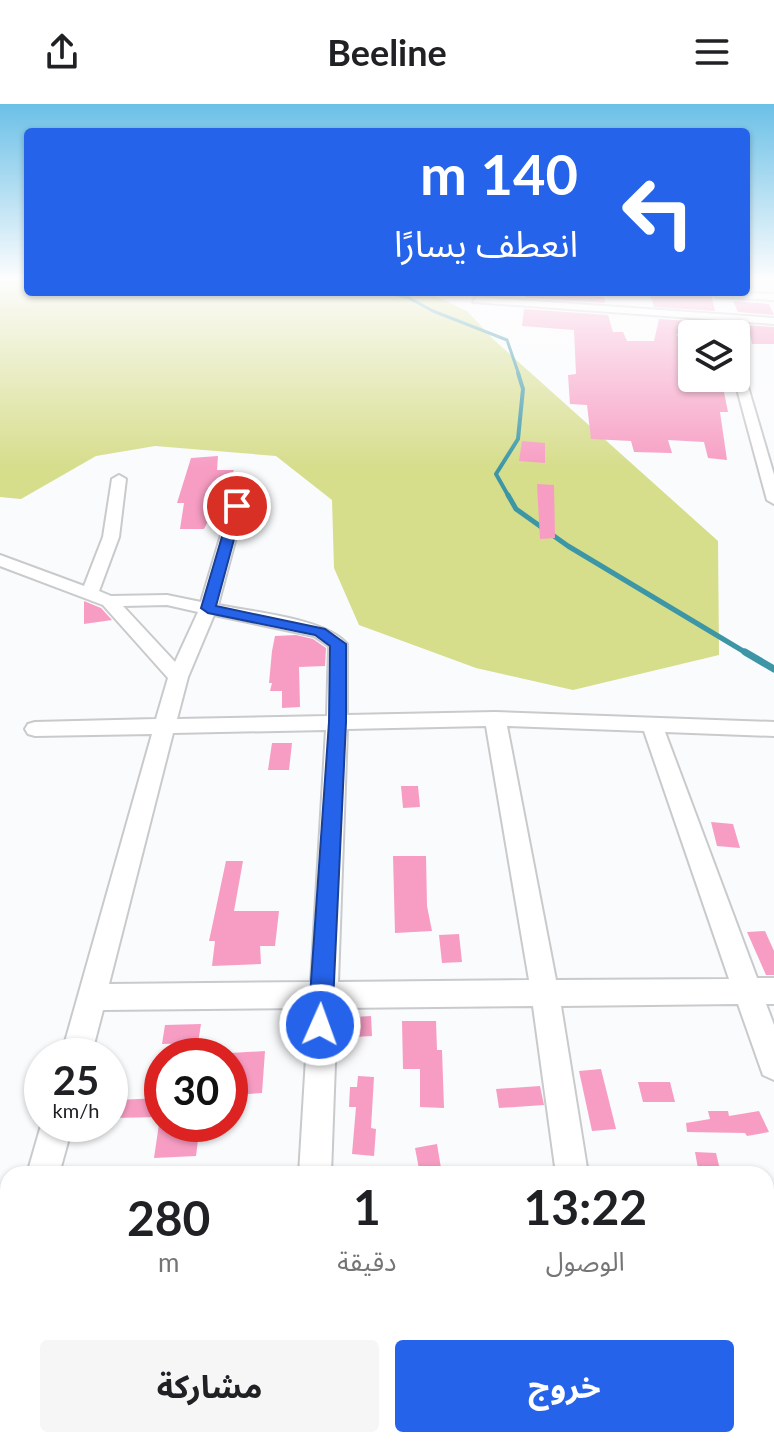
<!DOCTYPE html>
<html lang="ar">
<head>
<meta charset="utf-8">
<style>
	:root { --surface:#fff; --page:#f6f6f6; --text:#202124; --muted:#757577; --accent:#2563eb }
	body { margin:0; font-family:Lato,"Noto Sans Arabic",sans-serif; background:var(--page); color:var(--text); direction:rtl; height:100vh; display:flex; flex-direction:column; font-size:30px; white-space:nowrap }
	* { box-sizing:border-box; margin:0 }
	p { font-size:26px; color:var(--muted) }
	.icon { flex:none; width:44px; height:44px; fill:none; stroke:currentColor; stroke-width:2; stroke-linecap:round; stroke-linejoin:round }
	.map { position:relative; flex:1; overflow:hidden; direction:ltr }
	.side { position:absolute; left:0px; top:1062px; width:774px; height:282px; display:flex; flex-direction:column; background:var(--surface); border-radius:24px 24px 0 0; box-shadow:0 2px 6px #0004; direction:rtl }
	.side>* { flex:none }
	.guide { position:absolute; left:24px; top:24px; width:726px; height:168px; border-radius:8px; box-shadow:0 2px 6px #0004; direction:rtl; background:#2563eb; color:#fff; overflow:hidden }
	.controls { position:absolute; left:678px; top:216px; display:grid; gap:16px }
	.controls a { display:grid; place-items:center; width:72px; height:72px; border-radius:8px; background:var(--surface); box-shadow:0 2px 6px #0004; font-size:40px }
	.speed { position:absolute; left:24px; top:934px; display:flex; gap:16px; font-size:40px; font-weight:700; text-align:center }
	.speed>* { display:grid; place-content:center; width:104px; height:104px; border-radius:50%; background:var(--surface); box-shadow:0 2px 6px #0004; line-height:1 }
	.speed small { font-size:20px; font-weight:400 }
	.speed .limit { border:12px solid #d22; background:#fff; color:#111 }
	.pin { position:absolute; display:grid; place-items:center; width:68px; height:68px; color:#fff; margin:-34px; border:4px solid #fff; border-radius:50%; box-shadow:0 2px 8px #0007 }
	.me { position:absolute; width:88px; margin:-44px; rotate:2deg; stroke-linejoin:round; filter:drop-shadow(0 0 6px #0008) }
	.turn { display:flex; align-items:center; gap:28px; height:168px; padding:0 40px; font-size:36px }
	.turn .icon { width:104px; height:104px; stroke-width:2.5 }
	.turn b { display:block; font-size:56px; line-height:68px }
	.eta { display:flex; justify-content:space-evenly; align-items:center; height:136px; text-align:center }
	.eta b { font-size:48px; font-weight:700; line-height:56px }
	.primary-button { display:flex; gap:16px; margin-top:auto; padding:16px 40px }
	.primary-button a { flex:1; height:92px; border-radius:8px; background:var(--accent); color:#fff; font-size:32px; font-weight:700; line-height:92px; text-align:center }
	.primary-button a+a { background:var(--page); color:var(--text) }
	header { display:flex; justify-content:space-between; align-items:center; height:104px; padding:0 40px; background:var(--surface); font-size:36px; font-weight:700 }
	.map>svg:first-child { display:block }
</style>
</head>
<body>
<header><svg class="icon" aria-label="menu" viewBox="0 0 24 24"><path d="M4 6h16M4 12h16M4 18h16"/></svg>Beeline<svg class="icon" aria-label="share" viewBox="0 0 24 24"><path d="M12 15V3M7 8l5-5 5 5M5 13v7h14v-7"/></svg></header>
<div class="map">
<svg width="774" height="1343" viewBox="0 0 774 1343">
	<rect width="100%" height="100%" fill="#fafbfd"/>
	<path fill="#d6dd8b" d="M0,176h28v12h399l40,19 27,29 224,201 1,114 -146,35 -97,-22 -117,-43 -25,-57 -2,-68 -56,-44 -121,-10 -59,10 -75,43 -21,-2z"/>
	<g fill="none" stroke-linecap="round" stroke-linejoin="round">
		<path stroke="#3c96a6" stroke-width="3" d="M385,188l22,5 26,14 74,29 12,35"/>
		<path stroke="#3c96a6" stroke-width="4" d="M509,393l-13,-23 22,-35 5,-50 -5,-16"/>
		<path stroke="#3c96a6" stroke-width="5" d="M508,391l8,14 52,37 180,108"/>
		<path stroke="#3c96a6" stroke-width="7" d="M745,548l29,17"/>
	</g>
	<g fill="#f79dc3">
		<path d="M649,188l62,2 4,17 -61,-4z"/>
		<path d="M526,189l78,4 1,6 -79,-5z"/>
		<path d="M733,197l36,3 5,11 -36,-3z"/>
		<path d="M524,205l84,6 5,17h10l4,9h27l5,-22 59,4 3,11h-45l13,16 3,28 14,5 -1,3 18,1 5,25h-8l7,48 -19,-2 -4,-16 -36,-2 4,13 -38,-1 -3,-11 -40,-2 -4,-34 -17,-1 -2,-29 8,-1 -2,-44 -52,-4z"/>
		<path d="M744,221l30,2v17h-22l-2,-10z"/>
		<path d="M522,337l23,2v20l-26,-2z"/>
		<path d="M218,352l-1,14h17l-30,59h-24l4,-26h-7l14,-45z"/>
		<path d="M537,380l17,1 1,53 -15,1z"/>
		<path d="M84,497l17,7 11,12 -28,4z"/>
		<path d="M296,531l17,4 13,9 -1,18 -26,1 1,40 -18,1v-17h-12l2,-8h-3l3,-32 3,-15z"/>
		<path d="M272,639h20l-3,27h-21z"/>
		<path d="M401,682h17l2,21 -17,1z"/>
		<path d="M711,718l22,2 7,24 -23,-2z"/>
		<path d="M393,752h33l1,50 5,25 -37,2z"/>
		<path d="M226,757h17l-9,50h45l-4,35h-15l1,18 -49,2 3,-25h-6z"/>
		<path d="M765,827l9,20v24h-8l-19,-43z"/>
		<path d="M459,830l3,28 -20,1 -3,-28z"/>
		<path d="M371,912l1,20 -18,1v-20z"/>
		<path d="M402,917h34l1,29h5l2,58 -24,-1v-38h-17z"/>
		<path d="M201,920l-3,19 -36,1 3,-19z"/>
		<path d="M265,947l-3,42 -32,2v-42z"/>
		<path d="M601,965l15,60 -24,2 -13,-60z"/>
		<path d="M358,972l16,1 -3,51 5,1 -2,27 -22,-2 4,-47h-7l1,-20h7z"/>
		<path d="M638,978h32l5,20h-32z"/>
		<path d="M540,982l4,19 -45,3 -3,-19z"/>
		<path d="M162,994v19l-50,1 4,-18z"/>
		<path d="M708,1007h20l1,5 30,-5 10,21 -22,4 -2,-3 -58,-1 -1,-9 24,-4z"/>
		<path d="M159,1020h41l-4,32 -42,2z"/>
		<path d="M437,1040l5,30h-22l-5,-26z"/>
		<path d="M695,1048l21,1 5,21h-22z"/>
	</g>
	<g fill="none" stroke-linecap="round" stroke-linejoin="round">
		<defs>
			<g id="street">
				<path d="M714,188l60,2v6l-57,-3z"/>
				<path d="M476,193l298,21v6l-301,-22z"/>
				<path d="M736,256l5,3 33,112v29l-7,-4 -33,-122z"/>
				<path d="M119,371l7,4 -7,58 -20,54 12,5 56,-1 34,7 36,-121 7,-4 5,1 2,3 -33,124c33,7 107,13 129,39v71l148,-3 279,10v14l-109,-4 92,246h17v26h-8l8,21v55l-11,-5 -25,-71 -177,2 27,168h-32l-23,-168 -196,2 -6,166h-32l10,-166 -206,2 -12,46h-30l91,-322 -117,2 -7,-2 -3,-5 3,-5 7,-2 121,-3 12,-41 -65,-73 -103,-39v-11l84,31 19,-49 9,-58zM167,501l31,7 -23,50 -52,-56zM214,511l100,21 15,10 -2,70 -150,3 11,-42zM486,622l43,254 -191,2 9,-253zM507,622l137,5 85,248 -173,1zM326,626l-15,252 -202,2 64,-251z"/>
				<path d="M42,1018l31,2 -14,50h-32z"/>
				<path d="M8,1182v62l-8,3v-62z"/>
				<path d="M286,1336h40l-1,7h-40z"/>
				<path d="M593,1336h40l2,7h-40z"/>
			</g>
		</defs>
		<use href="#street" stroke="#c9cacc" stroke-width="4"/>
		<use href="#street" fill="#fff" fill-rule="evenodd"/>
	</g>
	<linearGradient id="sky" x2="0" y2="1"><stop stop-color="#6bc0e7"/><stop offset="0.48" stop-color="#fdfdfe"/><stop offset="1" stop-color="#fdfdfe" stop-opacity="0"/></linearGradient>
	<rect width="774" height="364" fill="url(#sky)"/>
	<path fill="#2563eb" stroke="#184099" stroke-width="2" d="M237,398l6,4 -27,100 109,23 21,15v78l-14,303 -3,8 -9,3 -8,-3 -4,-8 21,-303 1,-76 -15,-11 -107,-22 -7,-5 30,-102z"/>
</svg>
<div class="controls">
<a><svg class="icon" aria-label="layers" viewBox="0 0 24 24"><path d="M12 4l9 5-9 5-9-5zM3 14l9 5 9-5"/></svg></a>
</div>
<div class="speed"><div>25<small>km/h</small></div><div class="limit">30</div></div>
<div class="pin" style="left:237px;top:402px;background:#d93025"><svg class="icon" aria-label="arrive" viewBox="0 0 24 24"><path d="M6 21V4h12l-3 4 3 4H6"/></svg></div>
<svg class="me" style="left:320px;top:921px" viewBox="-20 -20 40 40"><circle r="17" fill="#2563eb" stroke="#fff" stroke-width="3"/><path d="M0-11L8 9 0 5-8 9z" fill="#fff"/></svg>
<div class="guide">
<div class="turn"><svg class="icon" aria-label="left" viewBox="0 0 24 24"><path d="M17 20v-9H6M10 6l-5 5 5 5"/></svg><div><b>140 m</b>انعطف يسارًا</div></div>
</div>
<section class="side">
<div class="eta">
<div><b>13:22</b><p>الوصول</p></div>
<div><b>1</b><p>دقيقة</p></div>
<div><b>280</b><p>m</p></div>
</div>
<div class="primary-button"><a>خروج</a><a>مشاركة</a></div>
</section>
</div>
</body>
</html>
